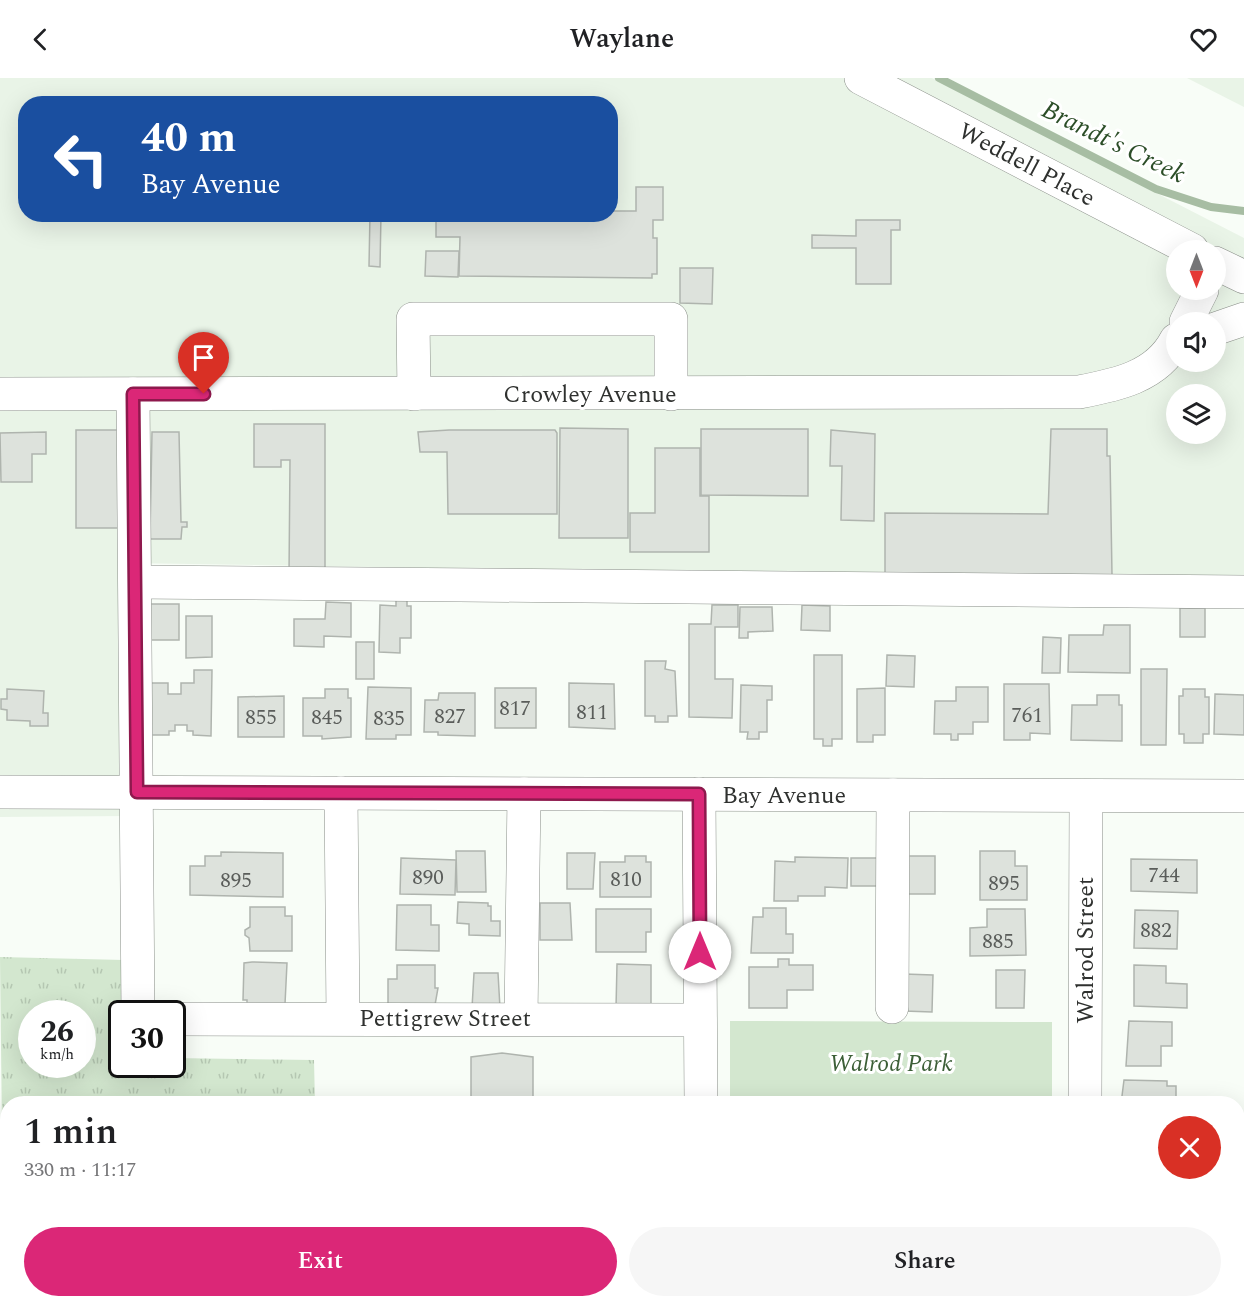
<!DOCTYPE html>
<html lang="en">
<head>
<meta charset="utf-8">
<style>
	:root { --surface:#fff; --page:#f6f6f6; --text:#202124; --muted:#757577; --accent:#db2777 }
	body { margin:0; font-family:Spectral,serif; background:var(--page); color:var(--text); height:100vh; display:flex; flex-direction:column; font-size:22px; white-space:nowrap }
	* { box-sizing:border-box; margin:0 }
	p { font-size:20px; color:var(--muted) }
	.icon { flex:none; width:33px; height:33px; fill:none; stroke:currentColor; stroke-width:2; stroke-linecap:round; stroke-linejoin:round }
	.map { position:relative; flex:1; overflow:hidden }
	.side { position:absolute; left:0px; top:1018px; width:1245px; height:212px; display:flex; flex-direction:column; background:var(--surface); border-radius:24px 24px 0 0; box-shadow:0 6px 24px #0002 }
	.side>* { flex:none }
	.hud { position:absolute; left:18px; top:18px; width:600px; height:126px; border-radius:24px; box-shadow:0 6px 24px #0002; background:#1a4fa0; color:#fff; overflow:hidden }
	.needle { width:39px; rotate:180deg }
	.tools { position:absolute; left:1166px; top:162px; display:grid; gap:12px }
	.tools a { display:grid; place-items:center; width:60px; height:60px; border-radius:50%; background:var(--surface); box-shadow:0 6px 24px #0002; font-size:30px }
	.speed { position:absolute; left:18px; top:922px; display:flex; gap:12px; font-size:30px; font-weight:700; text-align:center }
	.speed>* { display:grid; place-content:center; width:78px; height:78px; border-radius:50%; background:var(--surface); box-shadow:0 6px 24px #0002; line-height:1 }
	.speed small { font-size:15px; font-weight:400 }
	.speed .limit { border:3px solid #111; border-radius:9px; background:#fff; color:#111 }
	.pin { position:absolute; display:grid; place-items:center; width:51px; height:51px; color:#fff; margin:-62px -26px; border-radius:50% 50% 50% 0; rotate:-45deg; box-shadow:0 0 6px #0007 }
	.pin .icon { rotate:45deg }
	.me { position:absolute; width:66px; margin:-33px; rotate:0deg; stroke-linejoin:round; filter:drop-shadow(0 0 4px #0008) }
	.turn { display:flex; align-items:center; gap:21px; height:126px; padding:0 24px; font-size:27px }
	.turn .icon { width:78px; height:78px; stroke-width:2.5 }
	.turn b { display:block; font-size:42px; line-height:51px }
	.round { display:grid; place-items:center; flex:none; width:63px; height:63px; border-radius:32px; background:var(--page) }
	.head { display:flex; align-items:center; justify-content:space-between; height:102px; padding:0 24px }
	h1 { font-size:36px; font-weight:600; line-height:45px }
	.primary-button { display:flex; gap:12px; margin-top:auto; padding:12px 24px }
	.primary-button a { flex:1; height:69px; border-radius:36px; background:var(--accent); color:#fff; font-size:24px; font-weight:600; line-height:69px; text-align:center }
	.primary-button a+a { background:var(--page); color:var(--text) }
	header { display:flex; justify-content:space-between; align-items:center; height:78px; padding:0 24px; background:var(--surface); font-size:27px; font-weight:600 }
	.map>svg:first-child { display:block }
</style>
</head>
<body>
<header><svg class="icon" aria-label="back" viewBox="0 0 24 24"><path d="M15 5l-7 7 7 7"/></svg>Waylane<svg class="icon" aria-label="heart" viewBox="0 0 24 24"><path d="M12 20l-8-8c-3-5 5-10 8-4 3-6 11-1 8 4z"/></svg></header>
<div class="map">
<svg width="1244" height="1229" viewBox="0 0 1244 1229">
	<defs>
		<pattern id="grass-tufts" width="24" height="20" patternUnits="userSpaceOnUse" patternTransform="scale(1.5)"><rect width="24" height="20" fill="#d3e7cf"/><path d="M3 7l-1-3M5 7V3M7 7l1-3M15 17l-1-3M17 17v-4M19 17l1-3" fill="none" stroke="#b5c7b2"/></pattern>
	</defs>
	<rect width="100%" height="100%" fill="#f8fdf7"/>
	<g fill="#e9f4e7" fill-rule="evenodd">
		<path d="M0,0h932l312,160v343l-1119,-18 2,253 -127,1zM26,26h584v110h-584zM1176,172h39v40h-39zM1176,244h39v40h-39zM1176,316h39v40h-39z"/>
		<path d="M1187,0h57v29z"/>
		<path d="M1059,1222v7h-182v-6z"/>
	</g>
	<path fill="url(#grass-tufts)" fill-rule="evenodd" d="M0,879l124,3 -2,105h50l1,-7 141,2 1,44h-307v196h312v7h-316zM32,936h50v51h-50z"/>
	<g fill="#d3e7cf">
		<path d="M730,943l322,1v82h-322z"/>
		<path d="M730,1222h160l1,7h13h-174z"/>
	</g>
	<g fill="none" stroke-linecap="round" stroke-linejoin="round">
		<path stroke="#a7bda3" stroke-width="8" d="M939,0l217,111 55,18 33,4"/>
	</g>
	<g fill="#dde2dc" stroke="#afb4ae" stroke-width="1.5">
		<path d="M636,109h27v33h-10v18h4v36h-5v4l-193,-2 1,-39h-24v-23h174v-3h26z"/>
		<path d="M370,136h11l-1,53 -11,-1z"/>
		<path d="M856,142h44v10h-9v54h-35v-36h-44v-13l44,1z"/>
		<path d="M426,173h33l-1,26 -33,-1z"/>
		<path d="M680,190h33l-1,36 -32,-1z"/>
		<path d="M254,346h71v152h-36l1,-116h-9v7h-27z"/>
		<path d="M560,350l68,1v109h-69z"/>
		<path d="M701,351h107v67l-107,-1z"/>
		<path d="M1051,351h56v27h3l2,119 -227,-2v-60l163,1z"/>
		<path d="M76,352h46l-1,98h-45z"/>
		<path d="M449,352h106l2,3v81h-109l-1,-62h-27l-2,-20z"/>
		<path d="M831,352l44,4 -1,87 -33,-1 1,-54h-12z"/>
		<path d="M46,354v22h-14v28h-31l-1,-49z"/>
		<path d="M152,354h27l2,90h6v5h-5l-1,12h-31z"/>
		<path d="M655,370h45v48h9v56h-79v-39h25z"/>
		<path d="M396,521h11v7h4v32h-11v15l-21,-1 1,-47 16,1z"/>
		<path d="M326,524l25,1v34l-27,-1v11l-30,-1v-27h31z"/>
		<rect x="148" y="526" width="31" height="36"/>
		<path d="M712,527h26v22h-23v52h18l-1,39 -43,-1v-93h22z"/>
		<path d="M802,527l28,1v25l-29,-1z"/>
		<path d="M740,529h32l1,24 -25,1v6h-9z"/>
		<rect x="1180" y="530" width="25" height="29"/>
		<path d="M186,538h26v41l-26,1z"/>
		<path d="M1104,547h26v48l-62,-1 1,-37h34z"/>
		<path d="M1043,559l18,1 -1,35h-18z"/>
		<rect x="356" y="564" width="18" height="37"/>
		<path d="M814,577h28v84h-10v7h-9v-7h-9z"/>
		<path d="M887,577l28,1 -1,31 -28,-1z"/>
		<path d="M645,583h21l-1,8 10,2 2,45h-9v6h-13v-6h-10z"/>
		<path d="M1141,591h26l-1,76h-25z"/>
		<path d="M194,592h18l-1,66 -18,-1v-4h-6v-6h-12v6h-6v4h-19v-52h18v11h13v-11h13z"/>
		<path d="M569,605l45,1 1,45 -46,-2z"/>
		<path d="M1004,606h45l1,50 -20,-1v7h-26z"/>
		<path d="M741,607l31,1v14h-5v32h-8v7h-12l1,-7h-8z"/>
		<path d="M368,609l43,1v47h-15v4h-30z"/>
		<path d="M956,609h32v35h-15v12h-15v6h-7v-6h-17l1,-33h21z"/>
		<rect x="495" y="610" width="41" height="40"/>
		<path d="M885,610v47h-12v7h-16v-53z"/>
		<path d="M7,611l37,2 -1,22h5v13h-18v-5l-23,-1v-10l-6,-1v-10h6z"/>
		<path d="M325,611h23v9h3v39l-29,2v-3h-19v-38h22z"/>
		<path d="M1183,611h22v8h4v37h-6v9h-19v-9h-5v-38h4z"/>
		<path d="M439,615h36v43l-37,-1v-3h-14l1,-32h13z"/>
		<path d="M1215,616l29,1v40l-30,-1z"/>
		<path d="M1097,617h22v10h3v36l-51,-1 1,-35h25z"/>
		<path d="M284,618v41h-46v-40z"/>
		<path d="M456,773h29l1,41h-29z"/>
		<path d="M980,773h35v15h12v34h-47z"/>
		<path d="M221,774l62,1v44l-93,-2v-29h15v-10h16z"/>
		<path d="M567,775h28l-2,36h-26z"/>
		<path d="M625,778h21v6h5v35h-51v-35h25z"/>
		<rect x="902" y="778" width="33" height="38"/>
		<path d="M795,779l53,1 -1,30 -22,-1v9h-27v5h-24l1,-40 20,1z"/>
		<path d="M401,780l55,2 -1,35 -55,-1z"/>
		<rect x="851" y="780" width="26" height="28"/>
		<path d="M1131,781l66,1v33l-66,-2z"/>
		<path d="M458,824l30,1v3h3v15h9v15l-31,-1v-11l-12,-1z"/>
		<path d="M540,825h30l2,37h-32z"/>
		<path d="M397,827h34v20h8v26l-43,-1z"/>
		<path d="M250,829h35v9h7v35h-42l-1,-13 -4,-3v-5l5,-3z"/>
		<path d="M763,830h23v26h7v19h-42l2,-36h10z"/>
		<path d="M596,831h55v23h-5v20h-50z"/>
		<path d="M987,831h38l1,46 -56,1v-28l17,-1z"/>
		<path d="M1135,832l43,1 -1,38 -43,-1z"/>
		<path d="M778,881h11v6h24v25h-26v18h-38v-41h29z"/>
		<path d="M252,884l35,1 -2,41 -38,3v-7h-4l1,-37z"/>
		<path d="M617,886l34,1v43h-35z"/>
		<path d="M397,887h38v23h3l-3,17h-47v-26h9z"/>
		<path d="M1134,887l32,1v17l21,1v24l-53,-2z"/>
		<path d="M996,892h29l-1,38h-28z"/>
		<path d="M474,895h24l2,35h-28z"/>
		<path d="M904,896l29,1 -1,37 -28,-1z"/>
		<path d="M1129,943l43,1v24h-11v20h-35z"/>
		<path d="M502,975l31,4v47h-62v-47z"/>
		<path d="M1124,1002l43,1v5h9v18h-55z"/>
		<path d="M1238,1055h6v24l-6,-1z"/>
		<path d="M1238,1115h6v41l-6,-1z"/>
		<rect x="922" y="1222" width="84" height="7"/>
		<rect x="1125" y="1222" width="33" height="7"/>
		<path d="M1227,1224l17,1v4h-17z"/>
	</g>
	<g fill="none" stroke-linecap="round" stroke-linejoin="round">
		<defs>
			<g id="minor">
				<path d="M861,0l331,172"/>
				<path d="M1215,185l29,14"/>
				<path d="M1186,244l16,-32"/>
				<path d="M1215,251l29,-10"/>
				<path d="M0,316l1079,-2c37,-7 78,-15 97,-52"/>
				<path d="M133,316l5,620"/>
				<path d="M414,316l-1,-75h258v75"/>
				<path d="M136,504l1108,10"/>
				<path d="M0,714l1244,4"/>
				<path d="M341,715l2,225"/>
				<path d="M699,716l2,310"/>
				<path d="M892,929l1,-212"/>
				<path d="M172,941l528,1"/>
				<path d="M521,941l3,-225"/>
				<path d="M1085,1026l1,-308"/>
				<path d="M347,1222l6,7"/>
				<path d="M702,1222v7"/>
				<path d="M590,1229l6,-7"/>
				<path d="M1084,1229v-7"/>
			</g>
		</defs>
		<use href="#minor" stroke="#8a8f89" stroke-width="34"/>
		<use href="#minor" stroke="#fff" stroke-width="33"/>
	</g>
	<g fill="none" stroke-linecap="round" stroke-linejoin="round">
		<defs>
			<path id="route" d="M204,316h-71l4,398 562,2 1,158"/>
		</defs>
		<use href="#route" stroke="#8e194d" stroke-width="15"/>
		<use href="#route" stroke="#db2777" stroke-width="10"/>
	</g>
	<g text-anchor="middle" stroke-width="6" stroke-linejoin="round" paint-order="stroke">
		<g font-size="21" fill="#5a5d5a">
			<text x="515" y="637">817</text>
			<text x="592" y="641">811</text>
			<text x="1027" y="644">761</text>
			<text x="450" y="645">827</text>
			<text x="261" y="646">855</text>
			<text x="327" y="646">845</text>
			<text x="389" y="647">835</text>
			<text x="1164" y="804">744</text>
			<text x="428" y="806">890</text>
			<text x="626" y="808">810</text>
			<text x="236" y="809">895</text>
			<text x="1004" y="812">895</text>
			<text x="1156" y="859">882</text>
			<text x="998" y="870">885</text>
		</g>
		<g font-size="24" fill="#2f312f" stroke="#fff">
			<text transform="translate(1027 86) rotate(28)" y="8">Weddell Place</text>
			<text x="590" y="324">Crowley Avenue</text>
			<text x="784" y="725">Bay Avenue</text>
			<text transform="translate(1085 872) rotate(-90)" y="8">Walrod Street</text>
			<text x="445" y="948">Pettigrew Street</text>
		</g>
		<g font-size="24" font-style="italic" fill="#3c5f37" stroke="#fff">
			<text x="891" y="993">Walrod Park</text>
		</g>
		<g font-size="26" font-style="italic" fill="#2c4e28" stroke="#fff">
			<text transform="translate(1114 63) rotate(26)" y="9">Brandt's Creek</text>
		</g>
	</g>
</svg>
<div class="tools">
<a><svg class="needle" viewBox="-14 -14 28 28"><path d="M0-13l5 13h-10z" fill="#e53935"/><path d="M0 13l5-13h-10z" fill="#757577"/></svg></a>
<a><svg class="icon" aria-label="sound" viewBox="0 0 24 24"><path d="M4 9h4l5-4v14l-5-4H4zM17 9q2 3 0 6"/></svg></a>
<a><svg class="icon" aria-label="layers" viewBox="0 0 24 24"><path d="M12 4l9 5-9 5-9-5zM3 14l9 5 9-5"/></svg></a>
</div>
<div class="speed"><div>26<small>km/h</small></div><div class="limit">30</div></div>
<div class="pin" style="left:204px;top:316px;background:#d93025"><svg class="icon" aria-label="arrive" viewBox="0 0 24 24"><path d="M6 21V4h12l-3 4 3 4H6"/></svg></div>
<svg class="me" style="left:700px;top:874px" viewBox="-20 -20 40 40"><circle r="19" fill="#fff"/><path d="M0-13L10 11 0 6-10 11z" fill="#db2777"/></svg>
<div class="hud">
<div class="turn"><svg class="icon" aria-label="left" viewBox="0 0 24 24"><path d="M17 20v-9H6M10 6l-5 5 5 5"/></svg><div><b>40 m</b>Bay Avenue</div></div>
</div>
<section class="side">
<div class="head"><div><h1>1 min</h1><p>330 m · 11:17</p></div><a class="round" style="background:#d93025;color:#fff"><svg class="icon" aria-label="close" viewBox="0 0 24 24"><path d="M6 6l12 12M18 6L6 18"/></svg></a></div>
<div class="primary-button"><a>Exit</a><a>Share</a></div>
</section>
</div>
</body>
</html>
